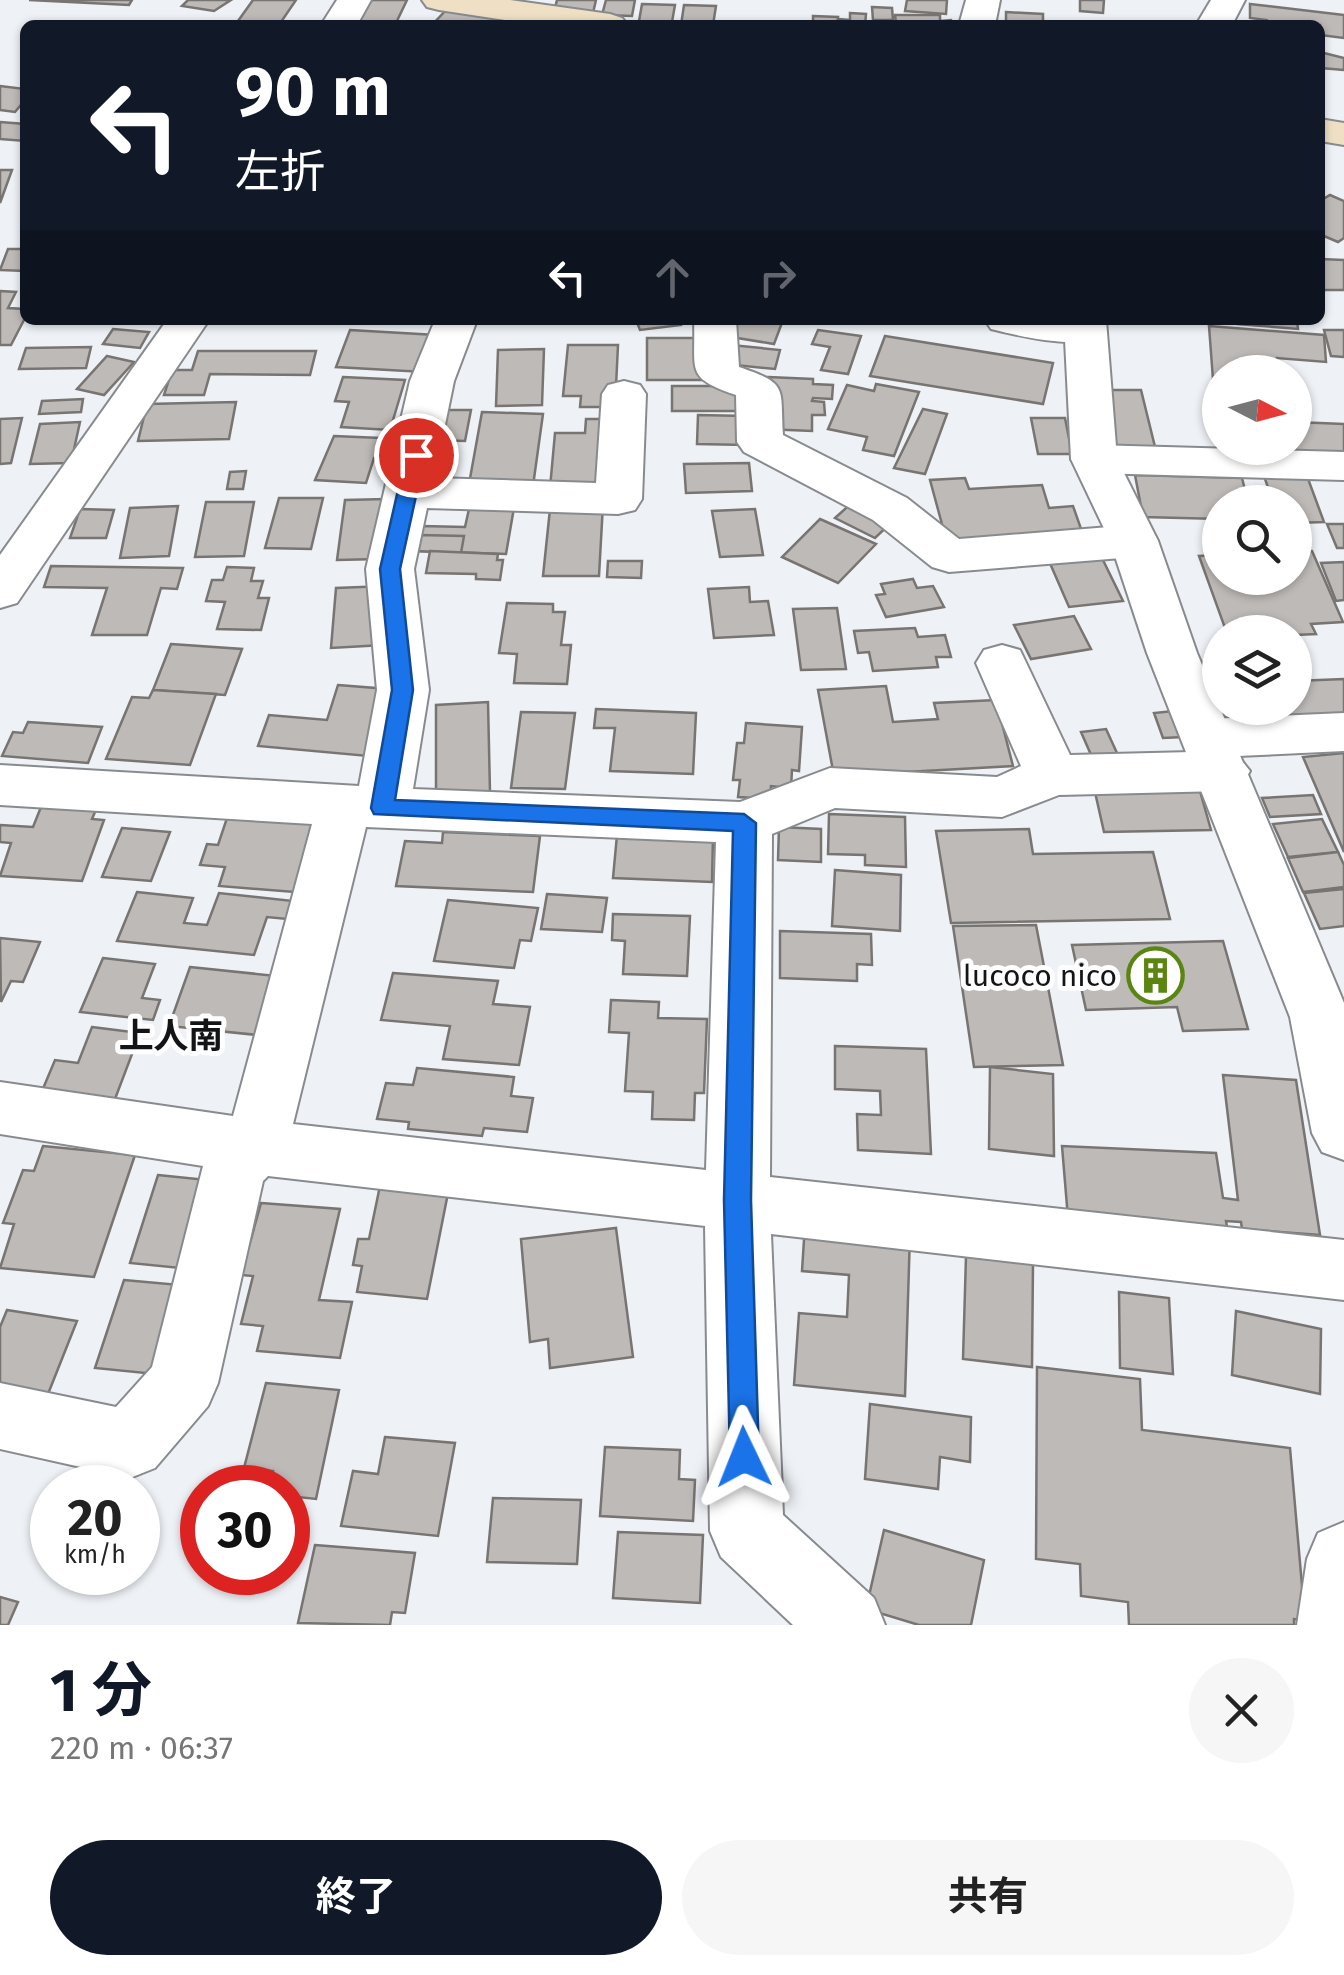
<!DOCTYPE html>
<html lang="ja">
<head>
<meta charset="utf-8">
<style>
	:root { --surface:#fff; --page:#f6f6f6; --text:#222; --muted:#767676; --accent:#111827 }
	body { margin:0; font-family:"Fira Sans","Noto Sans JP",sans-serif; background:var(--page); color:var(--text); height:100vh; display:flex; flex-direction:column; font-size:38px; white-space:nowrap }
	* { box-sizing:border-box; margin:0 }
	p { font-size:32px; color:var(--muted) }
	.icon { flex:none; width:55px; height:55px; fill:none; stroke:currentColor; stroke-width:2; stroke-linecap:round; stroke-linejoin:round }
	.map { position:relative; height:1625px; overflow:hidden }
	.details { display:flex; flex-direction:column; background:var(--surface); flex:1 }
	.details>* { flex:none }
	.guide { position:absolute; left:20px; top:20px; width:1305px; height:305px; border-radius:15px; box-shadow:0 2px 8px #0004; background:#111827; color:#fff; overflow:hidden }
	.needle { width:65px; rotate:96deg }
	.tools { position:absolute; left:1202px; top:355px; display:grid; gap:20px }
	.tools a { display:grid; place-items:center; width:110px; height:110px; border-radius:50%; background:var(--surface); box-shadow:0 2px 8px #0004; font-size:50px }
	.speed { position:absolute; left:30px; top:1465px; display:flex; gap:20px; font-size:50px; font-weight:700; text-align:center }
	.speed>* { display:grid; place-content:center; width:130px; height:130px; border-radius:50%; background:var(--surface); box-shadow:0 2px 8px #0004; line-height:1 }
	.speed small { font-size:25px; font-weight:400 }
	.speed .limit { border:15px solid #d22; background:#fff; color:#111 }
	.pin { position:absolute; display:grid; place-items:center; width:85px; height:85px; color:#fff; margin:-42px; border:5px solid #fff; border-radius:50%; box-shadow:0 2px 10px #0007 }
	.me { position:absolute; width:110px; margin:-55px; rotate:358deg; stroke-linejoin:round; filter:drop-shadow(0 0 8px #0008) }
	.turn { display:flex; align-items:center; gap:35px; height:210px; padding:0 50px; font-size:45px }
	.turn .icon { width:130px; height:130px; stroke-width:2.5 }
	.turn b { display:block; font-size:70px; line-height:85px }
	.lanes { display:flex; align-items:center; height:95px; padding:0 50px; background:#0003; justify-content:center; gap:50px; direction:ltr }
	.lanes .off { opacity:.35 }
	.round { display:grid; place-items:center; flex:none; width:105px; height:105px; border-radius:52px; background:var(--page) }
	.overview { display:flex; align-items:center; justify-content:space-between; height:170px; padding:0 50px }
	h1 { font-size:60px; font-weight:700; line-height:75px; color:var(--accent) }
	.primary-button { display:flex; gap:20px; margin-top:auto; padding:20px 50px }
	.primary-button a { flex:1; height:115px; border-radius:60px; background:var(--accent); color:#fff; font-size:40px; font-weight:700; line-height:115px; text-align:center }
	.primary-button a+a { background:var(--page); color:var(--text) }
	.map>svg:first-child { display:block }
</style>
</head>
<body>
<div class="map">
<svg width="1344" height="1625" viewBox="0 0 1344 1625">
	<rect width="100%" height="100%" fill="#eef1f5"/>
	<g fill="#bebab7" stroke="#787472" stroke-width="2.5">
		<path d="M29,0h103l-3,5z"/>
		<path d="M188,0h43l-17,11 -32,-5z"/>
		<path d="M253,0h43l-17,25 -41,-4z"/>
		<path d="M367,0h40l-12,25 -40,-1z"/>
		<path d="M557,0h39l-3,13 -39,-1z"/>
		<path d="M606,0h29l-3,16 -30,-1z"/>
		<path d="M907,0h40l-1,14 -41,-3z"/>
		<path d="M1080,0h24l-1,13 -23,-2z"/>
		<path d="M642,4l33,1 -3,17 -33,-1z"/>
		<path d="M1250,4l94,11v23l-24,-3v-10h-53v-5l-17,-2z"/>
		<path d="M684,5l32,1 -3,19h-32z"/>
		<path d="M872,7l20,1 1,12h-20z"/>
		<path d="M448,8l62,10 -6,7h-72z"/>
		<path d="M1006,12l37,2v11h-37z"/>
		<path d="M850,13l16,1 -1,11h-27l1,-6 11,1z"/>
		<path d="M895,15h45v6l11,-1 1,5h-65l9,-2z"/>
		<path d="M813,16l25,1 -1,8h-24z"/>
		<path d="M1320,52l24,6v12l-23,-2z"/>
		<path d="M0,86l25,3v11l-10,12 -15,-2z"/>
		<path d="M0,122l25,2v17l-25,-2z"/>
		<path d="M0,170h12l-12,33z"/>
		<path d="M1330,195l14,6v37l-6,4 -14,-6 -4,3v-38z"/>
		<path d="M8,249h17v22l-25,-1z"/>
		<path d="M1320,259l24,1v30h-24z"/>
		<path d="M0,291l16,1 -8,16 17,1v9l-14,27h-11z"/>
		<path d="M636,320h44l1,5 -41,5z"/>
		<path d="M725,320h58l-9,24 -55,-9z"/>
		<path d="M1238,320h59l1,9 -60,-5z"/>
		<path d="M1209,326l115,9 2,27 -49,-4 1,14h-58v34h-5z"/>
		<path d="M113,329l36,3 -9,16 -37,-4z"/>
		<path d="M350,330l86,5 -12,37 -88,-5z"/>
		<path d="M818,330l43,6 -13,38 -27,-4 9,-23 -18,-3z"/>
		<path d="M1324,330h20v27l-13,-1z"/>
		<path d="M885,336l168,27 -10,41 -173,-28z"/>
		<path d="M647,338h55l1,42h-56z"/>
		<path d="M568,345h50l-3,62h-35l1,-11h-18z"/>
		<path d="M731,345l49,5 -5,19 -50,-5z"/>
		<path d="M91,347l-5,21 -67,1 7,-21z"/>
		<path d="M544,349l-2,56 -46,1 2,-56z"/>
		<path d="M198,351h118l-6,24 -100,-1 -6,21h-40l8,-25h20z"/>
		<path d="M107,356l27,6 -30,33 -27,-6z"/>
		<path d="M343,377l62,3 -15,50 -49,-3 8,-25 -14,-1z"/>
		<path d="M768,377l45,2v5l20,1 -1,14 -19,-1 -1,3 12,1 1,13h-13v16l-47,-2z"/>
		<path d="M876,384l43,8 -25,64 -31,-6 4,-13 -39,-8 19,-44 27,6z"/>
		<path d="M672,386h73l1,25h-74z"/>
		<path d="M1101,390h40l15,61 -42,-1z"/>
		<path d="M83,399l-2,13 -42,2 3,-13z"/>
		<path d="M236,402l-7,37 -91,2 9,-37z"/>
		<path d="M923,409l24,5 -22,60 -31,-6z"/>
		<path d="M439,410h32l-6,31 -32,-1z"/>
		<path d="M482,412l61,2 -10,72 -64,-2z"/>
		<path d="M698,415l48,1v29l-49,-1z"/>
		<path d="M22,418l-11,45 -11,1v-45z"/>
		<path d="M1031,418h34l7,36h-34z"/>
		<path d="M586,419h25l-4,69h-57l5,-55h30z"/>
		<path d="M80,422l-9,41 -41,1 10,-40z"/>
		<path d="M1295,422l49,2v39l-94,-2 -3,-13h48z"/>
		<path d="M334,436l70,3 -5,20 -25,-1 -8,25 -51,-3z"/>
		<path d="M749,463l3,28 -66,2 -2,-29z"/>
		<path d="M246,471l-3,18h-16l3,-17z"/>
		<path d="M1135,475l107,3 6,24h-28v17l-77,-2z"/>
		<path d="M1264,476h43l17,46 -29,1v-21h-22z"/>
		<path d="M965,478l4,11 73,-4 7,23 24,-2 13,37 -137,7 -19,-70z"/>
		<path d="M279,498h44l-12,51 -46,-1z"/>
		<path d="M386,499l-7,60 -42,1 8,-60z"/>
		<path d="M855,500l40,19 -20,19 -40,-20z"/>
		<path d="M206,502h48l-10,54 -49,1z"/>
		<path d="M515,502l-9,52 -88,-3 4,-25 43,1 4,-18z"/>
		<path d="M603,504l-4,72h-56l7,-67z"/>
		<path d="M178,506l-9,50 -49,2 10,-50z"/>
		<path d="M80,509l34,1 -8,28h-36z"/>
		<path d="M755,509l8,46 -43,2 -8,-46z"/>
		<path d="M820,519l56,25 -38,39 -56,-26z"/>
		<path d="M1327,524h17v24h-7z"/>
		<path d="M419,535l45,1 -3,17 -45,-2z"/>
		<path d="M430,551l68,3 -1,6h6l-3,20 -24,-1v-5l-50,-1z"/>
		<path d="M1312,551l31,71 -32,2 5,10 -21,1 -35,-3 -3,-6 -32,2 -26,-72 21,-1v23h75v-26z"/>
		<path d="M1101,556l22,45 -54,6 -20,-46z"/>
		<path d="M608,561h34l-1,17 -34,-1z"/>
		<path d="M1344,562v38l-8,1 -15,-38z"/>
		<path d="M51,566l132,2 -6,21 -16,-1 -14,47h-55l15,-47 -63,-1z"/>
		<path d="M227,567l27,1 -3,13h12l-5,17h11l-8,32 -44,-1 8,-27 -19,-1 6,-21h11z"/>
		<path d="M913,579l4,9 16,-2 11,21 -58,10 -10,-22 9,-1 -4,-10z"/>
		<path d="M386,586l-3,59 -52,3 5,-60z"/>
		<path d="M749,587l1,15 18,-1 6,34 -60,3 -6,-49z"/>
		<path d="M507,603l46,1v8h12l-4,33h10l-4,39 -53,-1 3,-29 -18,-1z"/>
		<path d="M837,608l9,61 -45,1 -8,-61z"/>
		<path d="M1074,616l17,33 -60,10 -17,-34z"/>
		<path d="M915,628l3,9 27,-2 6,22h-15l2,10 -65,4 -4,-19 -11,1 -4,-22z"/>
		<path d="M171,644l71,5 -17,46 -72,-5z"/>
		<path d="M1344,679v43l-66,3 -6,-17h23v-27z"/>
		<path d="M338,685l50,4 -9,68 -121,-11 11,-31 58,5z"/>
		<path d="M886,686l7,36 45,-3 -4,-16 62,-3 17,66 -179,10 -16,-86z"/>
		<path d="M153,690l63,4 -26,71 -84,-6 26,-62 17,1z"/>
		<path d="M488,702l2,90 -54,4v-91z"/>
		<path d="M596,709l100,4 -3,61 -83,-3 5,-43h-21z"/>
		<path d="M1173,711l10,26 -20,1 -9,-25z"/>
		<path d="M521,712l54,1 -10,76 -54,-1z"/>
		<path d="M28,722l74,5 -14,36 -86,-7 11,-24 10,1z"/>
		<path d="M746,723l56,4 -3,44 -7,-1 -1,18 -20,-2 -1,13 -32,-2 2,-17h-7l4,-37h7z"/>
		<path d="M1106,729l11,24 -25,4 -11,-25z"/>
		<path d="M1344,753v99l-41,-95z"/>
		<path d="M1196,777l15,53 -107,2 -12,-53z"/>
		<path d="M1313,795l8,19 -51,3 -8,-19z"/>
		<path d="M43,802l55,3 -6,14 12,1 -22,61 -82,-5 11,-33 -11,-1v-17l33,2z"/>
		<path d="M829,814l76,3 1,50 -41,-2v-10l-37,-1z"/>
		<path d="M228,815l100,8 -21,70 -88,-7 6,-19 -25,-2 7,-21 11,1z"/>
		<path d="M1322,819l16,33 -50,5 -15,-33z"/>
		<path d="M779,827l42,2v33l-43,-2z"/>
		<path d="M122,828l48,4 -19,49 -49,-4z"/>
		<path d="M1029,829l4,25 120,-2 17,67 -219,4 -15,-92z"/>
		<path d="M443,832l97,4 -7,56 -137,-6 9,-45 37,2z"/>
		<path d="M617,835l96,2 -1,45 -99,-4z"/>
		<path d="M1338,852l6,13v22l-41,5 -15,-34z"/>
		<path d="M835,870l66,5 -1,56 -68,-5z"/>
		<path d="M1344,889v37l-24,3 -16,-36z"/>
		<path d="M137,892l56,6 -9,25 23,2 12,-32 74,8 -6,18 -20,-2 -13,38 -137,-14z"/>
		<path d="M547,894l60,4 -5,34 -61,-3z"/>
		<path d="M448,900l90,8 -7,33 -11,-1 -6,28 -80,-7z"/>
		<path d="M613,914l77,2 -3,60 -64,-2 2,-33 -13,-1z"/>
		<path d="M1036,925l27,140 -89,2 -21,-141z"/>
		<path d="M780,931l91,3 1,31 -15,-1v17l-77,-3z"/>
		<path d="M0,938l40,4 -17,40 -12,-1 -10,21z"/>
		<path d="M1223,941l25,88 -65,2 -6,-24 -91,3 -14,-65z"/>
		<path d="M103,958l52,6 -13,34 18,2 -7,20 -73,-8z"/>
		<path d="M190,967l96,10 -19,59 -98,-10z"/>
		<path d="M393,973l105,8 -5,23 37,3 -11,58 -76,-6 7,-33 -69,-6z"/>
		<path d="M611,1000l48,2 -1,16 49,1 -3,74h-9l-1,27 -42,-1 1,-27 -28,-1 4,-58 -20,-1z"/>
		<path d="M92,1027l48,6 -25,66 -73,-8 13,-31 23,3z"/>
		<path d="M835,1046l91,3 5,105 -73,-4 -1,-36 24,1 -1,-24 -45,-2z"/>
		<path d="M990,1067l63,7 1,82 -65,-7z"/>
		<path d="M417,1068l97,9 -3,19 22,2 -6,34 -43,-4 -2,8 -74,-7 1,-7 -32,-3 9,-36 27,2z"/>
		<path d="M1223,1075l73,5 24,155 -78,-6 -1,-7 -15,-1 1,6 -159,-9 -6,-72 154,7 7,45 15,2z"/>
		<path d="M43,1146l92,9 -41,122 -94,-9 14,-44 -11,-1 20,-53 11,1z"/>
		<path d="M158,1175l59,6 -27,88 -60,-6z"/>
		<path d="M382,1176l68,7 -23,116 -70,-7 5,-26 -9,-1 5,-26h11z"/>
		<path d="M261,1203l79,6 -21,91 33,2 -12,56 -83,-7 6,-25 -22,-2 12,-48 -12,-1z"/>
		<path d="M805,1224l105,10 -5,162 -111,-11 5,-72 48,4 2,-42 -47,-4z"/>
		<path d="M616,1228l17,129 -83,11 -2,-29 -18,3 -9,-103z"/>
		<path d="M966,1256l67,7 -1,104 -69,-8z"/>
		<path d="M124,1280l67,6 -26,89 -70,-7z"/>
		<path d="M1119,1292l50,6 4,76 -53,-6z"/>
		<path d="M7,1310l70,11 -31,78 -46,-7v-65z"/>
		<path d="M1236,1311l85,18 -1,65 -88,-19z"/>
		<path d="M1037,1367l103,12 2,51 148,18 15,172 -11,-1v6h-165l-1,-23 -47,-6 -1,-32 -44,-5z"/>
		<path d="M266,1383l73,7 -23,109 -28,-3v-8h-20l5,-17 -29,-3z"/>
		<path d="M870,1404l101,13 -1,45 -30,-5 -2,32 -73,-10z"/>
		<path d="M385,1437l70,6 -17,93 -97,-10 12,-55 25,3z"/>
		<path d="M605,1447l75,3 -1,29 16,1 -2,41 -93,-5z"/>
		<path d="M493,1498l88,2 -4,64 -90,-2z"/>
		<path d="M884,1530l100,30 -13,65h-52l-53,-16z"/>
		<path d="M618,1532l85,3 -3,68 -87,-5z"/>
		<path d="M315,1545l100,8 -10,60 -13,-1 -2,13 -92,-2z"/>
		<path d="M0,1597l18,5 -10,23h-8z"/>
	</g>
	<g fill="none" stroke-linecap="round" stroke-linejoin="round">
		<defs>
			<g id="minor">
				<path d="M337,0h34l-14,25h-36z"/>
				<path d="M966,0h34l-5,25h-36z"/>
				<path d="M167,320h42l-192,283 -17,5v-53z"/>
				<path d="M435,320h42l-23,61 -20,97 162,5 6,-89 6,-9 16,-4 16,4 6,9 -4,105 -7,11 -17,4 -191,-6 -13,61 15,121 -16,99 327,13 90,-34 167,9 24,-11 -45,-103 8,-13 18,-5 18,5 50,105 122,-3 -10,-14 8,-13 19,-6 135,-6v38l-106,5 12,15 -8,14 -19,6 -164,4 -57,22 -167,-9 -63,26 -2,343 574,63v60l-573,-66 12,281 91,83 11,27h-92l-72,-68 -11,-26 -5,-305 -437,-50 -5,5 -45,202 -10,23 -53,62 -25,10 -130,-29v-66l116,24 36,-40 51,-201 -203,-32v-52l233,34 79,-292 -312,-19v-40l359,21 18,-96 -11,-121 44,-188zM366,827l350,15 -10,328 -413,-46z"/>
				<path d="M694,320h42l3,47c50,17 41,19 44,68l124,63 52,41 175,-14 17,5 7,11 -7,11 -17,5 -185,15 -17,-5 -59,-47 -129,-68 -7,-10 -1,-47c-52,-18 -40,-23 -42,-75z"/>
				<path d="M985,320h111l9,10 -6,9c-32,8 -76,-2 -108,-10z"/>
				<path d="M1094,445l250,7v28l-250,-7 -16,-4 -7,-10 7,-10z"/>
			</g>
			<g id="tertiary">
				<path d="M1211,0h34l-13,25h-36z"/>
				<path d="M1064,320h42l11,139 41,82 39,112 147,350v157l-22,-8 -10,-19 -22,-116 -143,-364 -37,-112 -39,-82z"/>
				<path d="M1344,1522v103h-47l10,-66 11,-26z"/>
			</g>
			<g id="secondary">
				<path d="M422,0h88l100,14 12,4 6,7h-90l-99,-15 -12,-3z"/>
				<path d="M1320,119l24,4v22l-24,-4z"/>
			</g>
		</defs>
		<use href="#minor" stroke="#888b8e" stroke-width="4"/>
		<use href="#tertiary" stroke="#888b8e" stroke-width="4"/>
		<use href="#secondary" stroke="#888b8e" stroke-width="4"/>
		<use href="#minor" fill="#fff" fill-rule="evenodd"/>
		<use href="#tertiary" fill="#fff" fill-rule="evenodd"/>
		<use href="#secondary" fill="#efe0c5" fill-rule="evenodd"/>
	</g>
	<path fill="#1a73e8" stroke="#114b97" stroke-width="2.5" d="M416,449l9,6 -25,114 13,121 -18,110 349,14 12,9 -5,377 8,257 -4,10 -11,4 -10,-4 -4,-10 -6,-257 9,-369 -359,-17 -3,-6 21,-118 -12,-121 26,-114z"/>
	<defs>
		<symbol id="building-ring" viewBox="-11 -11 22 22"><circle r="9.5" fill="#fefeff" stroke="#5a8511" stroke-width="1.5"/><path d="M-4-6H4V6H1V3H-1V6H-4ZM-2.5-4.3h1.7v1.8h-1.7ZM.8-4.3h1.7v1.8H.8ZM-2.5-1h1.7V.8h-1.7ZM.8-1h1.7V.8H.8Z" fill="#5a8511"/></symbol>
	</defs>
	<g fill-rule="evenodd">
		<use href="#building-ring" x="1124" y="944" width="63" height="63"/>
	</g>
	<g text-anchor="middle" stroke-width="10" stroke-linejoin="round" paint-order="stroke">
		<g font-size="30" fill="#131416" stroke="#fefeff" text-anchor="end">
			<text x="1117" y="986">lucoco nico</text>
		</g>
		<g font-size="35" font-weight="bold" fill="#131416" stroke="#fefeff">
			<text x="171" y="1048">上人南</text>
		</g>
	</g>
</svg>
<div class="tools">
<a><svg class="needle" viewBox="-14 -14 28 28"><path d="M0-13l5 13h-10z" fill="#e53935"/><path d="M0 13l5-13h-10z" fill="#767676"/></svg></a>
<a><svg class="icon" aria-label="search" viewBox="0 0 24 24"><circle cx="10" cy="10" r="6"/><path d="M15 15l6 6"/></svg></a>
<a><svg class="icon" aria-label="layers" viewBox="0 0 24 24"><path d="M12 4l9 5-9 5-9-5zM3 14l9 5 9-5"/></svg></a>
</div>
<div class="speed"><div>20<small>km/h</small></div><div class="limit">30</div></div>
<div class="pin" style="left:416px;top:455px;background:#d93025"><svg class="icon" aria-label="arrive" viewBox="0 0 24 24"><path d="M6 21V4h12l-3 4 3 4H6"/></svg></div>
<svg class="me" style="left:744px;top:1457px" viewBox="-20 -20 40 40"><path d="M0-17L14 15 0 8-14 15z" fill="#1a73e8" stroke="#fff" stroke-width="4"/></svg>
<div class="guide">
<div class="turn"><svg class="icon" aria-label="left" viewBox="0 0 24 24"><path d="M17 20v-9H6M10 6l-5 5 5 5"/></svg><div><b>90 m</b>左折</div></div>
<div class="lanes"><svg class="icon" aria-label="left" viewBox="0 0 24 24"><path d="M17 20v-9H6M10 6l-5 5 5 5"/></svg><svg class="icon off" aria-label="ahead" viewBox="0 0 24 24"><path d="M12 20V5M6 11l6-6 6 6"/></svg><svg class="icon off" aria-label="right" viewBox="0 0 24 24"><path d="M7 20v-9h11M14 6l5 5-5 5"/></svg></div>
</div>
</div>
<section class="details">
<div class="overview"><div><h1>1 分</h1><p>220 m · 06:37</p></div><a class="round"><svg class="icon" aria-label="close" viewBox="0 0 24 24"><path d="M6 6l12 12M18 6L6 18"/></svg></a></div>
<div class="primary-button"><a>終了</a><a>共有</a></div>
</section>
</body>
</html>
